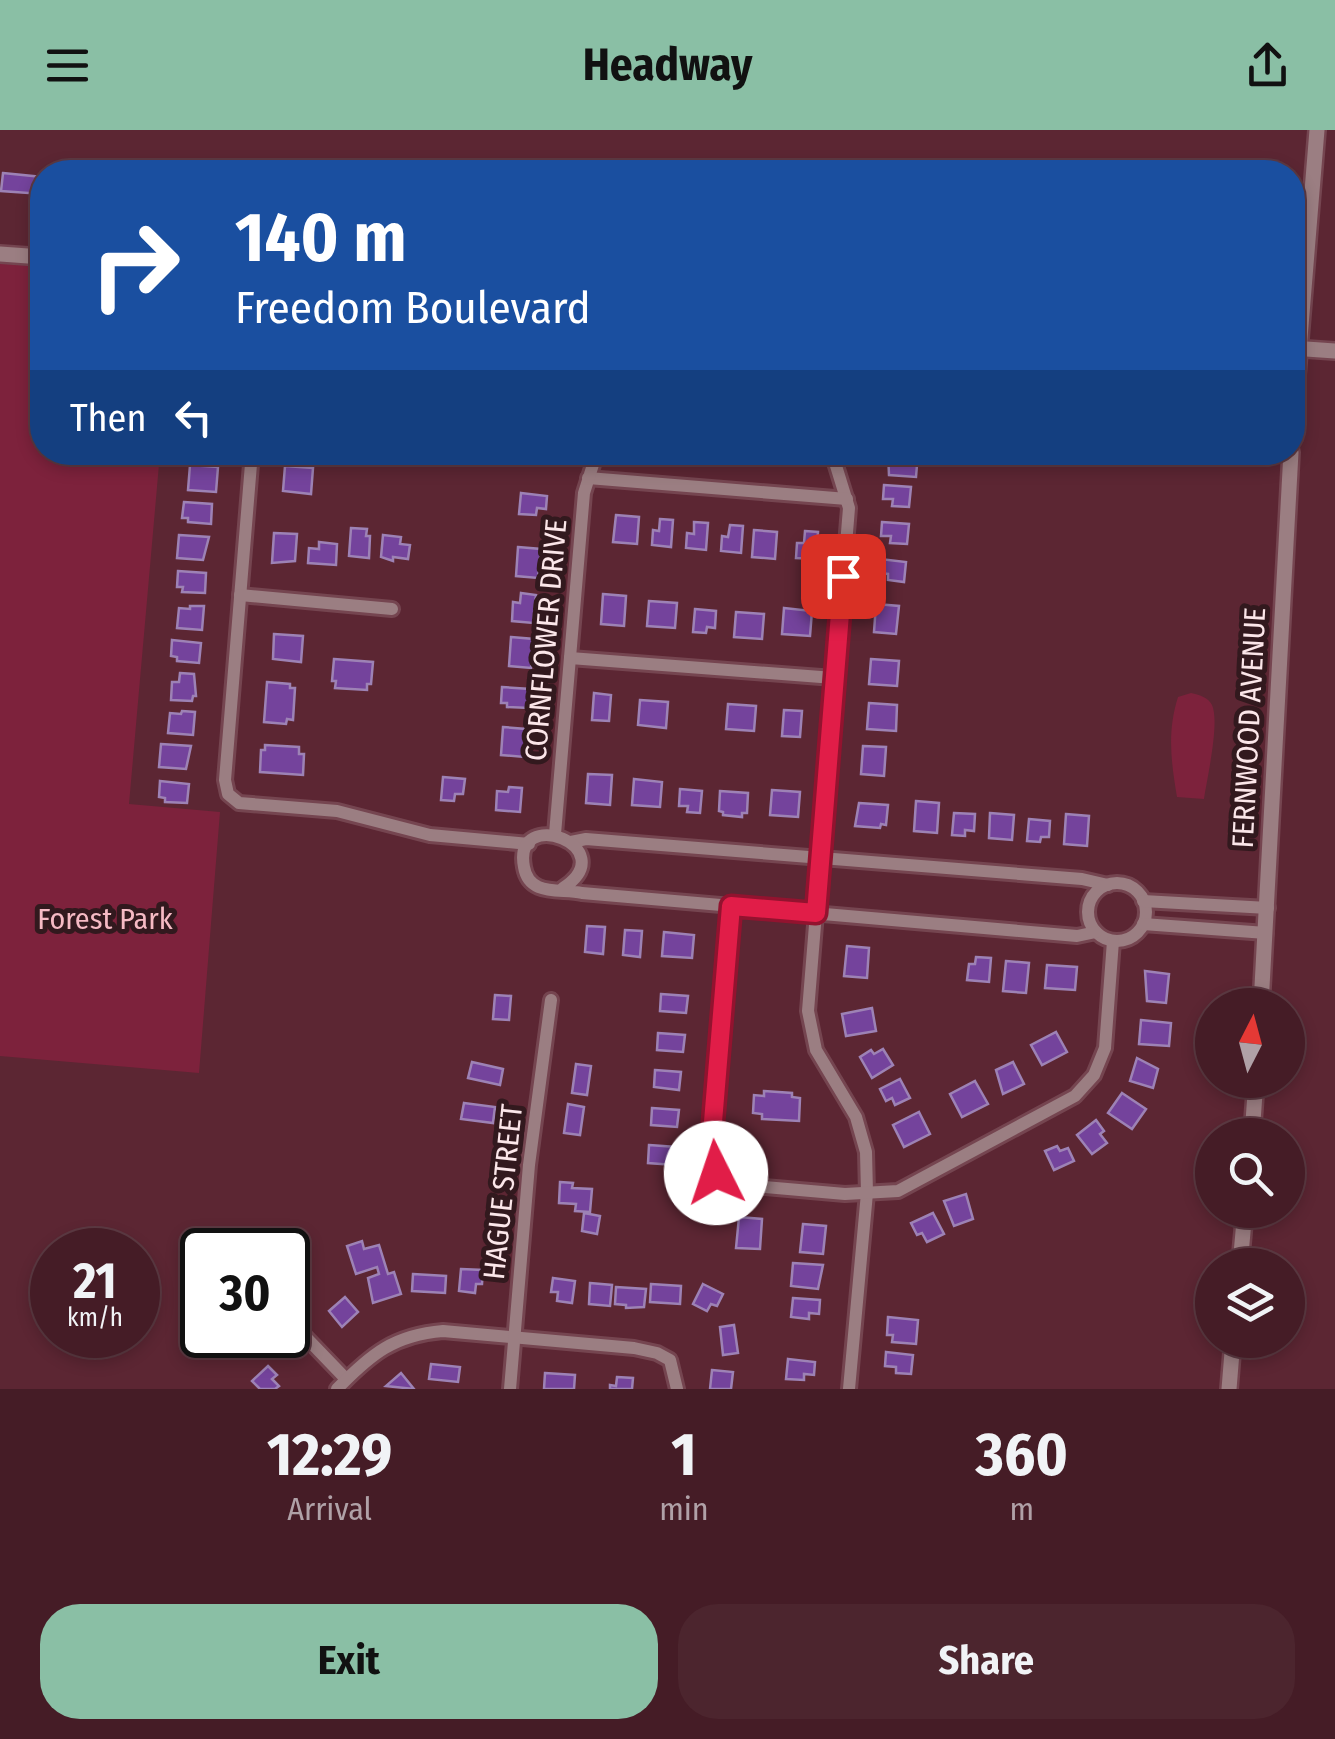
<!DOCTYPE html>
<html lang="en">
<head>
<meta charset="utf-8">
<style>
	:root { --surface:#451c26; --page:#4c252e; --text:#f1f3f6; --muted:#b0a1a7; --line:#5d3a43; --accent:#8abfa5 }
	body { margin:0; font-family:"Fira Sans Condensed",sans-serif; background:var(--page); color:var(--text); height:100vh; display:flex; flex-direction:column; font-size:38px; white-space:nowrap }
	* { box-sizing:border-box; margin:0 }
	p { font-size:32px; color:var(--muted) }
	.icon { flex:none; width:55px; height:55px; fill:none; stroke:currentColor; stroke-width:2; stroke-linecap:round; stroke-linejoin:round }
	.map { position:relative; height:1259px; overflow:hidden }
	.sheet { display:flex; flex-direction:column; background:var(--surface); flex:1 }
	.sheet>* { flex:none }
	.hud { position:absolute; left:30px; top:30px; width:1275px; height:305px; border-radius:40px; box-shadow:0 5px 15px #0003,0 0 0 2px var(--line); background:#1a4fa0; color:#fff; overflow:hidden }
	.needle { width:65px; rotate:6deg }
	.fabs { position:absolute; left:1195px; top:858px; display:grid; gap:20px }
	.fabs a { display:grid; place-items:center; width:110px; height:110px; border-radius:50%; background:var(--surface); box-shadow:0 5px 15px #0003,0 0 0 2px var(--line); font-size:50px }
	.speed { position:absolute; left:30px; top:1098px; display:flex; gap:20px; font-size:50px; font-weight:700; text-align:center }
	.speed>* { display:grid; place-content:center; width:130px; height:130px; border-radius:50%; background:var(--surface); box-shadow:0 5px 15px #0003,0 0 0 2px var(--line); line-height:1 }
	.speed small { font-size:25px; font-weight:400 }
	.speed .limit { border:5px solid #111; border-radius:15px; background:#fff; color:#111 }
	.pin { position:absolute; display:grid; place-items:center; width:85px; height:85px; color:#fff; margin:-42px; border-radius:20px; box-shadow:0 5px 15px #0006 }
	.me { position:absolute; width:110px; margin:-55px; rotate:356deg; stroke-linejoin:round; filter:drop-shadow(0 0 8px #0008) }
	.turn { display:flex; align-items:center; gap:35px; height:210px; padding:0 40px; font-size:45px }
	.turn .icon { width:130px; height:130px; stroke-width:2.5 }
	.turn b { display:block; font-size:70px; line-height:85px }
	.then { display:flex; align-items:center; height:95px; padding:0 40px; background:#0003; gap:20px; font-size:38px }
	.eta { display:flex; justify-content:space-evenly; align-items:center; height:170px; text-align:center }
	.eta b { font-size:60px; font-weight:700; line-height:70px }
	.primary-button { display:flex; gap:20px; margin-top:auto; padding:20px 40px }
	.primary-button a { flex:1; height:115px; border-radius:40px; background:var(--accent); color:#111; font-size:40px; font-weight:700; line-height:115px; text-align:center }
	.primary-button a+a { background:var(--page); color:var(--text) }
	header { display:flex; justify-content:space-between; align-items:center; height:130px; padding:0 40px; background:var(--accent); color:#111; font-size:45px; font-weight:700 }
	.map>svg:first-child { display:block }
</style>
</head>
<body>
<header><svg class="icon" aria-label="menu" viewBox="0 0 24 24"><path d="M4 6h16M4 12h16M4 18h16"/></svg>Headway<svg class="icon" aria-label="share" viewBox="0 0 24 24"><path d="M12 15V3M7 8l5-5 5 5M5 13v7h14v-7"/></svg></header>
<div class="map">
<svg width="1335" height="1259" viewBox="0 0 1335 1259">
	<rect width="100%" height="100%" fill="#5c2633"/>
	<g fill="#7d223c">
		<path d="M0,129l42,3v190l118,1 -31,351 91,8 -21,261 -199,-17z"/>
		<path d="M1191,563c8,2 17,4 21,12 8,18 -5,73 -8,94l-27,-2c-6,-36 -10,-65 1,-100z"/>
	</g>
	<g fill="#74439c" stroke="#9d82b5" stroke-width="2.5">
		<path d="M3,43l39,4v17l-41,-3z"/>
		<path d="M888,322l30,1 -2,24 -27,-2z"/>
		<path d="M190,335l28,2 -2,25 -28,-2z"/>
		<path d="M285,336l28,2 -2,26 -28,-3z"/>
		<path d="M884,355l27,2 -2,20 -17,-1 1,-7h-10z"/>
		<path d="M521,363l26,3 -1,13 -9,-1 -1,7 -17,-1z"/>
		<path d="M184,372l28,2 -1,20 -23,-2v-4h-6z"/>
		<path d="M616,385l23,2 -2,27 -24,-2z"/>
		<path d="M660,389l13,1 -2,27 -19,-2 1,-15 6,1z"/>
		<path d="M694,392l14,1 -2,27 -20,-2 1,-15 7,1z"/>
		<path d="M882,392l27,2 -2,20 -17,-1 1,-7h-10z"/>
		<path d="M730,395l13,1 -2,27 -20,-2 1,-15 6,1z"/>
		<path d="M351,398l16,1 -1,7h4l-1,22 -20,-2z"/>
		<path d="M754,400l23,2 -2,27 -23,-2z"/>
		<path d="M805,401l13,1 -2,27 -20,-1 1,-15h7z"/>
		<path d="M274,403l23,1 -2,27 -23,2z"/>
		<path d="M179,405l30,2 -6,23 -26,-2z"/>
		<path d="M383,405l18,2 -1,7 10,1 -2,14 -15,-2v4l-12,-4z"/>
		<path d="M319,412l18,2 -1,21 -28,-2 1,-15 10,1z"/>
		<path d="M518,417l23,2 -3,29 -22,-2z"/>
		<path d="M880,429l26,3 -2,20 -16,-2v-6l-10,-1z"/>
		<path d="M178,441l28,2 -1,20 -23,-1 1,-5h-6z"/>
		<path d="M521,463l15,2 -3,28 -21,-2 1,-19 7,1z"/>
		<path d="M603,464l23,2 -2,30 -23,-2z"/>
		<path d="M649,471l28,2 -2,25 -28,-2z"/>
		<path d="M876,474l23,2 -3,28 -22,-2z"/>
		<path d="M190,476h14l-2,24 -25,-2 2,-20 11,1z"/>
		<path d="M784,478l28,3 -2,25 -28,-2z"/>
		<path d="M695,479l21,2 -1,17 -8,-1 -1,6 -13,-1z"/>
		<path d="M736,482l28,2 -2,25 -28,-2z"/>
		<path d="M274,504l29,2 -2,26 -28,-3z"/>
		<path d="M511,507l23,2 -3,29 -22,-2z"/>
		<path d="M172,510l29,3 -2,20 -22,-2v-4l-6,-1z"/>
		<path d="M334,529l39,3 -2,22h-4v6l-32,-2 1,-7h-4z"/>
		<path d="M871,529l28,2 -2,25 -28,-2z"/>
		<path d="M180,543l14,1 2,22h-3l-1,5 -21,-1 1,-18h7z"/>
		<path d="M267,552l23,2v4h5l-2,32 -6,-1 -1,5 -22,-2z"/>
		<path d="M502,557l28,2 -1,19 -22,-1v-4h-6z"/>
		<path d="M594,563l17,2 -2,26 -17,-1z"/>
		<path d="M640,570l28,2 -2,26 -28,-3z"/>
		<path d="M869,573l28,2 -1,26 -29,-2z"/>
		<path d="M728,574l28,2 -2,25 -28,-2z"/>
		<path d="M784,580l18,1 -2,26 -18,-1z"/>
		<path d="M182,581l13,1 -2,23 -25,-2 2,-20 11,1z"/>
		<path d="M503,597l23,2 -2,28 -23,-2z"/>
		<path d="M161,614l30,2 -5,23 -27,-2z"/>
		<path d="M265,615l34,2v7h5l-1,21 -43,-3 1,-22h4z"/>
		<path d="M863,616l23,1 -2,29 -23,-2z"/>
		<path d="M588,644l24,1 -2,30 -24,-2z"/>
		<path d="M443,647l22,2 -2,15h-8l-1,7 -13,-1z"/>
		<path d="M634,649l28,3 -2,25 -28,-2z"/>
		<path d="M160,651l29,3 -2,19 -22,-1v-4l-6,-1z"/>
		<path d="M509,657l13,1 -2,24 -24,-2 1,-19 11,1z"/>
		<path d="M680,659l22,2 -2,22 -13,-1 1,-6h-9z"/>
		<path d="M772,660l28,2 -2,25 -28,-2z"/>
		<path d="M720,661l28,2 -1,20h-5v4l-19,-2v-3l-4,-1z"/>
		<path d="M916,671l23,2 -2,30 -23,-2z"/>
		<path d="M859,673l29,2 -2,20 -5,-1 -1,4 -25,-2z"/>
		<path d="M954,683l21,1 -1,17 -9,-1v6l-13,-1z"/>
		<path d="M990,683l24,2 -2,25 -23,-2z"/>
		<path d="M1066,684l23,2 -2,30 -23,-2z"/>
		<path d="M1029,689l21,2 -1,16h-8l-1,5 -13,-1z"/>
		<path d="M587,796l18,1 -2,27 -18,-2z"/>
		<path d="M625,800l17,1 -2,26 -17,-2z"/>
		<path d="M664,802l30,3 -2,23 -30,-2z"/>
		<path d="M847,816l22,2 -2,30 -23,-2z"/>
		<path d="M976,827l15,1 -2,24 -22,-2 2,-16h6z"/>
		<path d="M1006,831l23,2 -3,30 -23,-2z"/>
		<path d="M1047,835l30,2 -2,23 -30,-2z"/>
		<path d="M1145,841l24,3 -3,29 -19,-2z"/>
		<path d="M661,864l27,2 -2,17 -26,-2z"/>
		<path d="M495,865l16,1 -2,24 -16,-1z"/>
		<path d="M872,878l4,23 -30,5 -4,-22z"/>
		<path d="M1141,890l30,3 -2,23 -30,-2z"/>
		<path d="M1056,902l11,20 -25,13 -11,-20z"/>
		<path d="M658,903l27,2 -2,17 -26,-2z"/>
		<path d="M883,919l10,16 -21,13 -12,-21 11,-7 3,4z"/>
		<path d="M1137,928l21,11 -5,19 -23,-7z"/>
		<path d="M472,932l31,7 -3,16 -32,-7z"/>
		<path d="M1013,932l11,22 -21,10 -7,-24z"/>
		<path d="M576,934l15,2 -4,29 -15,-2z"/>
		<path d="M655,940l26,2 -2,18 -25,-3z"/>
		<path d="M900,949l10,19 -15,7 -3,-7 -6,3 -6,-12z"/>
		<path d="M975,951l13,23 -26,13 -12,-23z"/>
		<path d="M764,961l28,2v4l8,1 -1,23 -37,-2v-5l-9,-1 1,-18 10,1z"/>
		<path d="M1122,963l24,16 -14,20 -24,-16z"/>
		<path d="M464,973l31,4 -2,16 -32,-4z"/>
		<path d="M568,974l16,3 -4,28 -16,-2z"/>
		<path d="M652,978l27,2 -2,17 -26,-2z"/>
		<path d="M919,982l11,22 -26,13 -11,-22z"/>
		<path d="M1096,990l8,11 -4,3 7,9 -15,11 -15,-19z"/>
		<path d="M649,1015l27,2 -2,18 -26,-2z"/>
		<path d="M1057,1016l3,5 8,-3 6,13 -20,9 -9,-19z"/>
		<path d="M560,1052l13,1 -1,5 20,1 -2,23 -15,-1 1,-7 -17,-1z"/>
		<path d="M966,1064l7,25 -19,7 -10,-25z"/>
		<path d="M584,1083l16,3 -3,18 -15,-3z"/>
		<path d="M933,1083l11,21 -17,8 -5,-9 -5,2 -6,-12z"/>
		<path d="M739,1087l23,2 -2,30 -24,-1z"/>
		<path d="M803,1094l23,2 -3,28 -23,-2z"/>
		<path d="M273,1103l13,3 -3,13 -13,-3z"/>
		<path d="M362,1111l2,8 15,-4 9,29 6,-2 7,22 -28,9 -5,-25 11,-4 -2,-7 -21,7 -9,-28z"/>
		<path d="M284,1119l19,6 -6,20 -9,-3v-22z"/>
		<path d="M793,1133l30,2 -5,24 -27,-3z"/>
		<path d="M461,1139l22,1 -1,14h-6l-1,9 -16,-2z"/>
		<path d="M413,1144l33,2 -1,17 -33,-2z"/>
		<path d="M553,1148l22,3 -3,22 -15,-2 1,-9h-7z"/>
		<path d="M590,1153l22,2 -2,21 -21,-2z"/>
		<path d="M651,1154l30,2 -1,18 -30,-2z"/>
		<path d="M703,1154l20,10 -6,12 -6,-2 -4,7 -14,-7z"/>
		<path d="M616,1157l30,2 -2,18 -18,1v-3l-11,-1z"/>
		<path d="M345,1167l13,15 -16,15 -13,-16z"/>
		<path d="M793,1168l27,2 -1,14 -10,-1v6l-18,-2z"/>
		<path d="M888,1187l30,3 -2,24 -24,-2 1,-7h-6z"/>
		<path d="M734,1195l4,28 -15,2 -3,-28z"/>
		<path d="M217,1205h14l5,11 -25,10 -6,-16z"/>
		<path d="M886,1222l27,3 -2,19 -15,-1v-6l-11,-1z"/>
		<path d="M788,1229l27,3 -1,13 -10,-1v6l-18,-1z"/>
		<path d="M431,1234l29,3 -2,15 -29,-3z"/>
		<path d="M268,1236l9,9 -5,4 7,7 -4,3h-15l-8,-8z"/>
		<path d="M712,1240l21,2 -2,17h-21z"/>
		<path d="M401,1243l13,16 -28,-3z"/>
		<path d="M545,1243l30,2 -1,14h-30z"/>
		<path d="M617,1247l16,1 -1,11h-22v-4l6,1z"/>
	</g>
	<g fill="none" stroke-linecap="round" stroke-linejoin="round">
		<defs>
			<g id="minor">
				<path d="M252,322l-27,328 3,14 11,9 98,8 93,24 99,9"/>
				<path d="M836,322l-3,4 16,52 -41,503 8,39 40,67 10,35 1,41 -18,196"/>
				<path d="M588,348l259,21"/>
				<path d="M240,465l152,14"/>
				<path d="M570,528l264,20"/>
				<path d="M555,704l29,-341 13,-41"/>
				<path d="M571,712l15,-3 496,40 26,6"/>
				<circle cx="1117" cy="782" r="29"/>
				<path d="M563,758c62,-41 -51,-84 -39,-21 5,30 37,21 58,26l495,43 19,-4"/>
				<path d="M1143,771l125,7"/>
				<path d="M731,776l-20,228 6,24 -1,15 16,2 22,11 91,8 53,-3 177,-95 19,-21 11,-27 8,-107"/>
				<path d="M1143,794l123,9"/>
				<path d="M288,1193l7,3 51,53"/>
				<path d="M337,1259c34,-35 57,-54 106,-58l191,17 23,5 13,7 7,29"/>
				<path d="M510,1259l19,-224 22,-165"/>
			</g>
			<g id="tertiary">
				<path d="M0,124l42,3"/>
				<path d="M1292,218l43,3"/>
				<path d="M1292,306l25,-306"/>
				<path d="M1261,875l30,-553"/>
				<path d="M1252,1005l4,-55"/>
				<path d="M1240,1135l5,-55"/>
				<path d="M1229,1259l4,-49"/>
			</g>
		</defs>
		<use href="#minor" stroke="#754550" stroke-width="18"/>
		<use href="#tertiary" stroke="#754550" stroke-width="20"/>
		<use href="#minor" stroke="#9b7e82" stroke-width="12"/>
		<use href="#tertiary" stroke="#9b7e82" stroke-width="15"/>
	</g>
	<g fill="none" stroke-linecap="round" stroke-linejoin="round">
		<defs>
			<path id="route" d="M716,1043l2,-15 -6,-24 19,-228 85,7 27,-337"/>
		</defs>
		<use href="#route" stroke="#92132f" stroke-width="25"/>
		<use href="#route" stroke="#e11d48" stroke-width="18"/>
	</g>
	<g text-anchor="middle" stroke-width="10" stroke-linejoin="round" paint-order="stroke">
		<g font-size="30" fill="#fbe6e9" stroke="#32191e">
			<text transform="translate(546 510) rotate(-85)" y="10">CORNFLOWER DRIVE</text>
			<text transform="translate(1249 598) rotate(-87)" y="10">FERNWOOD AVENUE</text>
			<text transform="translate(503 1062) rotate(-84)" y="10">HAGUE STREET</text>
		</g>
		<g font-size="30" fill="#f6bac4" stroke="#32191e">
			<text x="105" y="799">Forest Park</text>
		</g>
	</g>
</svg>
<div class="fabs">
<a><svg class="needle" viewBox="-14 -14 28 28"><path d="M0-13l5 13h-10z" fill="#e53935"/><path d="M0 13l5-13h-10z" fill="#b0a1a7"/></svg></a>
<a><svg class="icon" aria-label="search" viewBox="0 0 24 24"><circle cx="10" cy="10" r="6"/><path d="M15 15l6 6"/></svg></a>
<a><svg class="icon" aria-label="layers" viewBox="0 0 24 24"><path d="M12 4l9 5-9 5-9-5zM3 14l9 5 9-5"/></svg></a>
</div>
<div class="speed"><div>21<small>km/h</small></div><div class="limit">30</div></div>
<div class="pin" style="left:843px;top:446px;background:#d93025"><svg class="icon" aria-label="arrive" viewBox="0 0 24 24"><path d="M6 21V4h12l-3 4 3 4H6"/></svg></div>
<svg class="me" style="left:716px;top:1043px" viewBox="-20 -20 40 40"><circle r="19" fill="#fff"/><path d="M0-13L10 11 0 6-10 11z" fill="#e11d48"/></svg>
<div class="hud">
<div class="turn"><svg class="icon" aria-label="right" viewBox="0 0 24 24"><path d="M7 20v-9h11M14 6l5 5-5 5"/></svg><div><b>140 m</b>Freedom Boulevard</div></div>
<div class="then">Then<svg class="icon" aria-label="left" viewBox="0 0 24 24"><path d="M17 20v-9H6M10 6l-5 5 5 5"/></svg></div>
</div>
</div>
<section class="sheet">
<div class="eta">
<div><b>12:29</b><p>Arrival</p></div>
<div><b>1</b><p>min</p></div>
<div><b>360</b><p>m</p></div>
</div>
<div class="primary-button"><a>Exit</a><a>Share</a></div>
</section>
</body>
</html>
